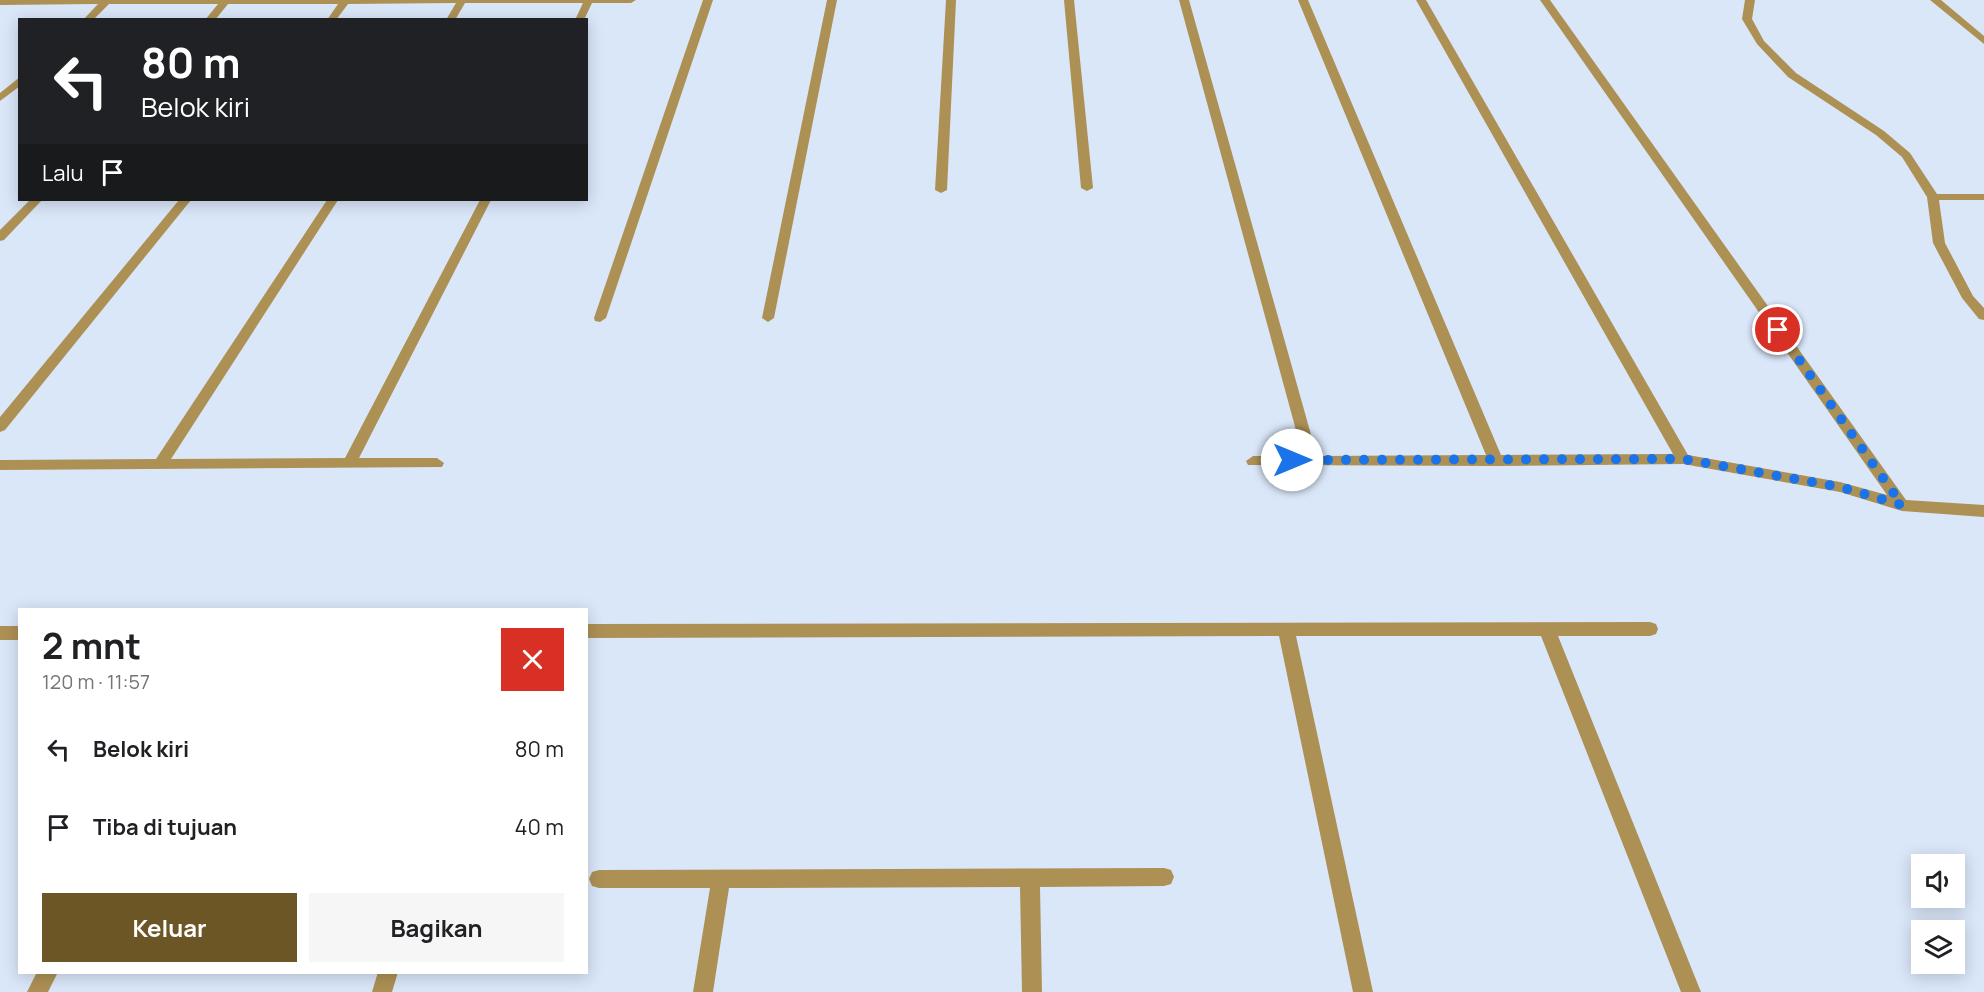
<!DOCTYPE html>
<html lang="id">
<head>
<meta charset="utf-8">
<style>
	:root { --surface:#fff; --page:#f6f6f6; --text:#202124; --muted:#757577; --accent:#6d5626 }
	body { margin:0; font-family:Manrope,sans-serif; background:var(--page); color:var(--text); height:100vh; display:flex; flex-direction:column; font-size:22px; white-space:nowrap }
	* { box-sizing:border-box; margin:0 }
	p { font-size:20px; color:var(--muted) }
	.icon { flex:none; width:33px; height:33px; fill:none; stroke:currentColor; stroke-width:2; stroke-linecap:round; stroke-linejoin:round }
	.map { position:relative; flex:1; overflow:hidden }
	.side { position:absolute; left:18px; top:608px; width:570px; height:366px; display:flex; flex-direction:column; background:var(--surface); border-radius:0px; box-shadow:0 3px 15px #0003 }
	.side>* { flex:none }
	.guide { position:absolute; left:18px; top:18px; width:570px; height:183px; border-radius:0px; box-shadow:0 3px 15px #0003; background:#202124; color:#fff; overflow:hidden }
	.controls { position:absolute; left:1911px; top:854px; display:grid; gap:12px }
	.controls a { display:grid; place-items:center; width:54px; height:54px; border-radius:0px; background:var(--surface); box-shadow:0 3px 15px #0003; font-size:30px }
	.pin { position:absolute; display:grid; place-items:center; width:51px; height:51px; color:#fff; margin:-26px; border:3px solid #fff; border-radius:50%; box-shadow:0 2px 6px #0007 }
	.me { position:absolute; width:66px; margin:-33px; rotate:90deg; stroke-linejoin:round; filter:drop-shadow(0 0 4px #0008) }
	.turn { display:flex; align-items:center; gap:21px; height:126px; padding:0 24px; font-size:27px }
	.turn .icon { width:78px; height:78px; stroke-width:2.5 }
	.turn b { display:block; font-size:42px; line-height:51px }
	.then { display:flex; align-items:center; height:57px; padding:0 24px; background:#0003; gap:12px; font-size:22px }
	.round { display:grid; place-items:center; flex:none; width:63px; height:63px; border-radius:0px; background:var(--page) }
	.overview { display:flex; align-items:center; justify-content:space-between; height:102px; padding:0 24px }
	h1 { font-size:36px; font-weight:700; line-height:45px }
	.cta { display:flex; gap:12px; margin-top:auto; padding:12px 24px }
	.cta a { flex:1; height:69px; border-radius:0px; background:var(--accent); color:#fff; font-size:24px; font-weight:700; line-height:69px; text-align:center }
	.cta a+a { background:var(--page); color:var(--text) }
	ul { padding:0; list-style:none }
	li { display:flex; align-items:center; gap:18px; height:78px; padding:0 24px }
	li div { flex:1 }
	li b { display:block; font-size:22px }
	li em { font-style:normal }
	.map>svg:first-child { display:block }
</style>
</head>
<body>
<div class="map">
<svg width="1984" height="992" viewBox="0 0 1984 992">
	<rect width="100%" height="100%" fill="#dae7f9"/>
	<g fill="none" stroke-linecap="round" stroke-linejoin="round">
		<g fill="#ad9054" fill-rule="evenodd">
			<path d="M0,0h636l-5,3h-39l-8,17h-9l8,-17h-118l-10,17h-9l10,-17 -108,1 -12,16h-9l11,-16h-110l-13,16h-10l13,-16h-109l-16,16h-10l15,-16 -98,1z"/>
			<path d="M703,0h10l-107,318 -6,4 -5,-1 -1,-3z"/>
			<path d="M827,0h10l-63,318 -6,4 -6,-4z"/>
			<path d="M946,0h10l-9,190 -6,3 -6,-3z"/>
			<path d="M1064,0h10l19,188 -6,3 -6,-3z"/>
			<path d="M1179,0h10l128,456 169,-1 -188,-455h10l193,455 172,-1 -257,-454h10l262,455 152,27 47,13 -347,-495h10l356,500 78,5v12l-82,-6 -62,-19 -157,-28 -187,2 -248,-1 -2,-4 7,-5h50z"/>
			<path d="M1745,0h10l-3,19 12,22 32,32 88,58 26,22 27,41h47v6h-45l6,43 28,53 11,12v12l-5,-1 -17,-21 -29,-55 -6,-46 -25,-40 -26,-22 -88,-58 -31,-33 -15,-25z"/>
			<path d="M1930,0h11l43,36v8z"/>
			<path d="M20,77v9l-20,15v-8z"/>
			<path d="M30,200h12l-38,40 -4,1v-11z"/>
			<path d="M179,200h12l-186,230 -5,2v-15z"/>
			<path d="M327,200h11l-167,259 174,-1 135,-258h11l-132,258h78l7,5 -2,4 -442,3v-10l156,-1z"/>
			<path d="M1650,622l6,2 2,5 -2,5 -6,2h-92l143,356h-20l-140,-356h-245l77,356h-20l-74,-356 -693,2v-14z"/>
			<rect x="0" y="626" width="20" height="14"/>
			<path d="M1164,868l7,2 3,7 -3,7 -7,2 -124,1 2,105h-20l-2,-105 -291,1 -16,104h-20l17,-104h-111l-7,-2 -3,-7 3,-7 7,-2z"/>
			<path d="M37,972h21l-10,20h-21z"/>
			<path d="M378,972h20l-6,20h-20z"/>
		</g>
	</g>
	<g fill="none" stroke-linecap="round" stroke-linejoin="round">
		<path stroke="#1a73e8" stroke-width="10" stroke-dasharray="0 18" d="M1292,460l391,-1 157,28 62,18 -124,-175"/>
	</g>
</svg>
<div class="controls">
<a><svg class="icon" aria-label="sound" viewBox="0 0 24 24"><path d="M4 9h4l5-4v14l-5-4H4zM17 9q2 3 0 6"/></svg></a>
<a><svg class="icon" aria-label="layers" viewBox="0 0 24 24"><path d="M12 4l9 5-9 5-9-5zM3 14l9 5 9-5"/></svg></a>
</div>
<div class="pin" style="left:1778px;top:330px;background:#d93025"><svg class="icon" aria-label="arrive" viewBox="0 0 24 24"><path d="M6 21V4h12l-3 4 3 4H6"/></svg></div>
<svg class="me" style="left:1292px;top:460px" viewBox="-20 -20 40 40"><circle r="19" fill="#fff"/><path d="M0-13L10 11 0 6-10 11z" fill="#1a73e8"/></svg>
<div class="guide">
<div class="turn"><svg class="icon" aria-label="left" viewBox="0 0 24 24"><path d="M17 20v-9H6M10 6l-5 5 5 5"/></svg><div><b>80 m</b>Belok kiri</div></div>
<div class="then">Lalu<svg class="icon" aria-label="arrive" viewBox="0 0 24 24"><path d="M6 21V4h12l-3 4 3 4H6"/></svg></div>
</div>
<section class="side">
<div class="overview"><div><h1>2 mnt</h1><p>120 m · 11:57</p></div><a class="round" style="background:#d93025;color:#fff"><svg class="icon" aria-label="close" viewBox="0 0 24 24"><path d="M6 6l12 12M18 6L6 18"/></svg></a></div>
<ul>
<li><svg class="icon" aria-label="left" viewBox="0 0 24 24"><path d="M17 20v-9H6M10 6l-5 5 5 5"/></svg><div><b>Belok kiri</b></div><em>80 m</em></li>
<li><svg class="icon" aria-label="arrive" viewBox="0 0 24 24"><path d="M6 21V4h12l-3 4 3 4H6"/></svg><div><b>Tiba di tujuan</b></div><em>40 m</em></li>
</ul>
<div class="cta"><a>Keluar</a><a>Bagikan</a></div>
</section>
</div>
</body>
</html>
